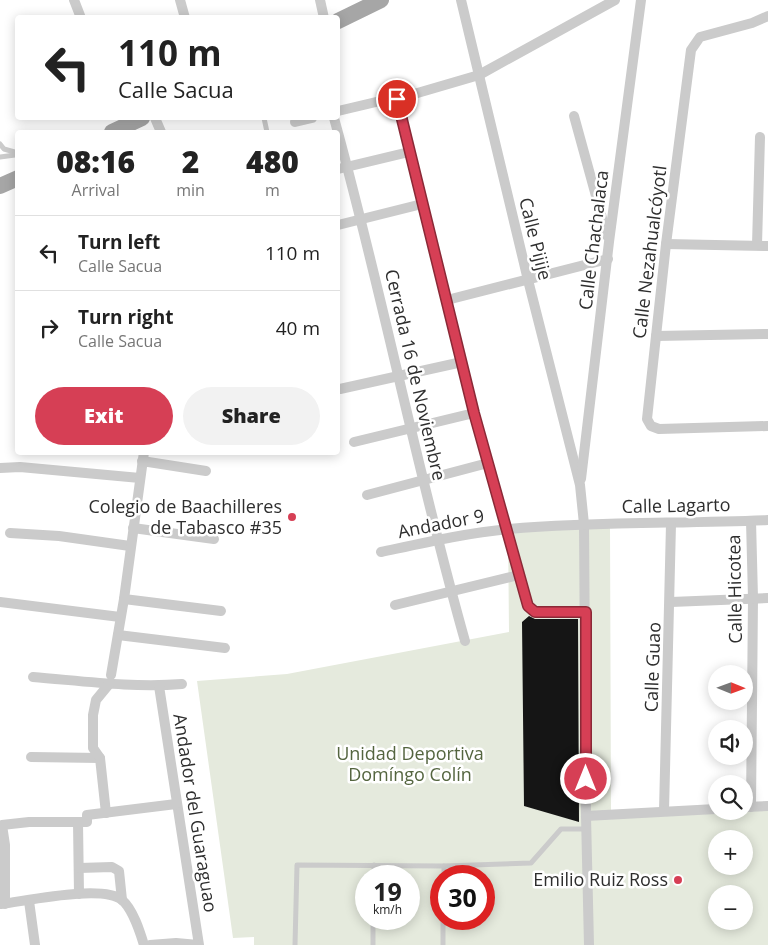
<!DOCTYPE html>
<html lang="en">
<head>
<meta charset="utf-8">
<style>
	:root { --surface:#fff; --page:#f2f2f2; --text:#222; --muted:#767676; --line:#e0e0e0; --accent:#d63f55 }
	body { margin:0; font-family:"Open Sans",sans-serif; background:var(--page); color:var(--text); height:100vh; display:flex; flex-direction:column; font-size:19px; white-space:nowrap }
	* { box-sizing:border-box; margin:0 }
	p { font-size:16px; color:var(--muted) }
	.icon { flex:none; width:28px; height:28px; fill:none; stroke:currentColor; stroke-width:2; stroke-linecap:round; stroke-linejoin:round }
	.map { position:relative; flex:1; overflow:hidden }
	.sheet { position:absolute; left:15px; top:130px; width:325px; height:325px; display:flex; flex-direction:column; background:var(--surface); border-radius:5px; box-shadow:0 2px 12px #0003 }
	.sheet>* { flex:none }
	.guide { position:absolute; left:15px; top:15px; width:325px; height:105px; border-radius:5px; box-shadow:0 2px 12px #0003; background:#fff; color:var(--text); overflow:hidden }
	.needle { width:32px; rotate:91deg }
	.buttons { position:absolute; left:708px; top:665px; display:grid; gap:10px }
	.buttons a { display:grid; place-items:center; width:45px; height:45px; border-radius:50%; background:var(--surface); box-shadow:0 2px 12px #0003; font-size:25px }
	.speed { position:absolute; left:355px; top:865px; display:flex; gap:10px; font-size:25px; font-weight:700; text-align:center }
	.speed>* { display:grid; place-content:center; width:65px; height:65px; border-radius:50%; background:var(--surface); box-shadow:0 2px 12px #0003; line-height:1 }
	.speed small { font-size:12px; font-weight:400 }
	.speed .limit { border:8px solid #d22; background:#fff; color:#111 }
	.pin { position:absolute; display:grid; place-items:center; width:42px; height:42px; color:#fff; margin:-21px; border:2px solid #fff; border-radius:50%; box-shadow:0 1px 5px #0007 }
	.me { position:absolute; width:55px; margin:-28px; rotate:0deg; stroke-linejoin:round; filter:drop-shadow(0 0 4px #0008) }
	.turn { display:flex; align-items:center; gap:18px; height:105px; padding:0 20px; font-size:22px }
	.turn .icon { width:65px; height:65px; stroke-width:2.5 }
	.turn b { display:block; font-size:35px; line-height:42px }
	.eta { display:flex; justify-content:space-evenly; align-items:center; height:85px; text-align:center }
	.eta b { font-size:30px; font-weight:800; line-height:35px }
	.button { display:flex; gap:10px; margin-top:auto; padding:10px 20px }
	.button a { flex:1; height:58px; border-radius:30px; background:var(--accent); color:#fff; font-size:20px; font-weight:800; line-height:58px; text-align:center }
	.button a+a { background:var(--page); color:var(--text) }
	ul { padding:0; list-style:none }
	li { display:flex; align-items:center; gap:15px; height:75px; padding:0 20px; border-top:1px solid var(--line) }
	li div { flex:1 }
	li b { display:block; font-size:19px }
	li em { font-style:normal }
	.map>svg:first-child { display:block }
</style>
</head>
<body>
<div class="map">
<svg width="768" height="945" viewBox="0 0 768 945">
	<rect width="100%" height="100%" fill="#fff"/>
	<path fill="#e5eadd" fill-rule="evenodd" d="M610,524l1,290 133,-3 24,-5v139h-514v-8l-21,1 -36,-257 90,-7 222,-42 -1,-103zM716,839h28v27h-28zM366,876h43v43h-43zM441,876h43v43h-43zM716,894h28v27h-28z"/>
	<path fill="#151515" d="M529,616l6,3h43l1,203 -55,-16 -2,-184z"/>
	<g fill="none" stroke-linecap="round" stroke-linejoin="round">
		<g stroke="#cbcbcb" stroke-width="5">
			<path d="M264,118l3,14"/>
			<path d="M0,144l4,5 14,4"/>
			<path d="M0,157l15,-2"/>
			<path d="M374,876v-11"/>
			<path d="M444,876v-10"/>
			<path d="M295,945l2,-80 147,1 87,-3 30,-34h25"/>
			<path d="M373,945v-26"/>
			<path d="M443,945v-26"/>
		</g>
		<g stroke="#cbcbcb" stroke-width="10">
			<path d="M74,0l7,18"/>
			<path d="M180,0l5,18"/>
			<path d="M320,0l4,18"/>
			<path d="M461,0l67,280 52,205 4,39 2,292 3,129"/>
			<path d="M768,16l-16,7 -52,14 -9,13 -25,194 -19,175 4,7 8,3 109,-3"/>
			<path d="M397,99l77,314 54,193 7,6h50"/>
			<path d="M338,111l55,-13 4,1 82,-24 136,-75"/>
			<path d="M574,116l33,120"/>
			<path d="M155,118l6,14"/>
			<path d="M334,118c48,173 82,350 131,523"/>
			<path d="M295,122l17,-4"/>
			<path d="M338,169l71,-17"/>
			<path d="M338,225l84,-21"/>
			<path d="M666,244l102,2"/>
			<path d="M757,245l3,-108"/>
			<path d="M447,300l161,-41"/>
			<path d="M656,336l112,-2"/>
			<path d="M340,389l122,-27"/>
			<path d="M354,442l120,-29"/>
			<path d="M142,461l64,10"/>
			<path d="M0,468l20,-1 120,11"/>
			<path d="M581,479l28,-237 32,-242"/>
			<path d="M367,495l121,-32"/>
			<path d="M751,521l2,77 -2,209"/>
			<path d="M133,528l81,11"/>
			<path d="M10,533l49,3 71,10"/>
			<path d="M381,552c42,-9 85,-19 128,-23 86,-8 173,-5 259,-9"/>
			<path d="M124,599l97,12"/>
			<path d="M0,602l120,15"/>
			<path d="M671,602l97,-4"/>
			<path d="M395,605l124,-30"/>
			<path d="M118,635l107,13"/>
			<path d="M111,675l13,-76 20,-147"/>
			<path d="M33,677c50,4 100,11 149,7"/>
			<path d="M159,686l40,259"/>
			<path d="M31,757l69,1"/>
			<path d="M745,807l23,-1"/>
			<path d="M664,811l7,-287"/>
			<path d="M106,813l-6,-55 -7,-10v-33l3,-15 14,-17"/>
			<path d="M586,816l130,-7"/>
			<path d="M78,822l1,72"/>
			<path d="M79,868l33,-1 7,4 3,29"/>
			<path d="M29,901l6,44"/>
			<path d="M1,904c25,-3 102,-20 121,-4 11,9 18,32 22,45"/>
			<path d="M5,904v-59l-3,-20 27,-3h58v-7l89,-11"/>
			<path d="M150,945l26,-2 22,2"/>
		</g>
		<g stroke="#a6a6a6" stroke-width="16">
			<path d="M338,21l43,-21"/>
			<path d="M112,132l30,-14"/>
			<path d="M0,186l18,-8"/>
		</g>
	</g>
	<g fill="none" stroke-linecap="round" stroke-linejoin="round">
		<defs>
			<path id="route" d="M397,99l77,314 54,193 7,6h51v167"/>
		</defs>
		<use href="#route" stroke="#8b2937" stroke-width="12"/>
		<use href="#route" stroke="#d63f55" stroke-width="9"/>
	</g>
	<g fill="#d63f55" stroke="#fff" stroke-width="2">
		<circle cx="292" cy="517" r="5"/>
		<circle cx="678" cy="880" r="5"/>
	</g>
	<g text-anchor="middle" stroke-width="5" stroke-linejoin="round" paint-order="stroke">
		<g font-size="18" fill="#2e2e2e" stroke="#fff">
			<text transform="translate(535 239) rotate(76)" y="6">Calle Pijije</text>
			<text transform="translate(594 240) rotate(-83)" y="6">Calle Chachalaca</text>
			<text transform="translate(650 252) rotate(-83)" y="6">Calle Nezahualcóyotl</text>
			<text transform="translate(415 375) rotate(77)" y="6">Cerrada 16 de Noviembre</text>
			<text transform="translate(676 506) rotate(-1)" y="6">Calle Lagarto</text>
			<text transform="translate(441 524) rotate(-11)" y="6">Andador 9</text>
			<text transform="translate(735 589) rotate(-91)" y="6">Calle Hicotea</text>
			<text transform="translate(653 667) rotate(-88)" y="6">Calle Guao</text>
			<text transform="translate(195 813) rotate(81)" y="6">Andador del Guaraguao</text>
		</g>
		<g font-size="18" fill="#2e2e2e" stroke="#fff" text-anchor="end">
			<text x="282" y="513">Colegio de Baachilleres<tspan x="282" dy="21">de Tabasco #35</tspan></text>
			<text x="668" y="886">Emilio Ruiz Ross</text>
		</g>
		<g font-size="18" fill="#54653f" stroke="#fff">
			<text x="410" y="760">Unidad Deportiva<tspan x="410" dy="21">Domíngo Colín</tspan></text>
		</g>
	</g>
</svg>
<div class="buttons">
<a><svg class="needle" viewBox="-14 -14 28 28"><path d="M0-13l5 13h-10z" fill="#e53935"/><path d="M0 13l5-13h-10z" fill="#767676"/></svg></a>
<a><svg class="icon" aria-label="sound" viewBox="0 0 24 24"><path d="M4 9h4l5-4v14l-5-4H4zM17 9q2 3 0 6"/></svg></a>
<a><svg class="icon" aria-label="search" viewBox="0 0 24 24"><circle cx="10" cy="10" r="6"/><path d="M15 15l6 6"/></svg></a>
<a>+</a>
<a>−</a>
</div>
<div class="speed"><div>19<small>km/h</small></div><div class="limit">30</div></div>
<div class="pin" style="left:397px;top:99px;background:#d93025"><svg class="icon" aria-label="arrive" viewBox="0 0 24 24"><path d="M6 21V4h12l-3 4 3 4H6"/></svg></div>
<svg class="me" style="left:586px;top:779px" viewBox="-20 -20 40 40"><circle r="17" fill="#d63f55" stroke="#fff" stroke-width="3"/><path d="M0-11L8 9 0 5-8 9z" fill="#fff"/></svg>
<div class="guide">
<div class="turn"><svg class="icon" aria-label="left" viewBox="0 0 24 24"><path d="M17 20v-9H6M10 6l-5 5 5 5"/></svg><div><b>110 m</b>Calle Sacua</div></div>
</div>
<section class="sheet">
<div class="eta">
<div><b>08:16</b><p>Arrival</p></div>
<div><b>2</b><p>min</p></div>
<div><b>480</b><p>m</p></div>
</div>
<ul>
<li><svg class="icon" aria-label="left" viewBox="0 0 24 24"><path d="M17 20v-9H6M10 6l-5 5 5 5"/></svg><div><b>Turn left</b><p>Calle Sacua</p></div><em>110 m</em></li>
<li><svg class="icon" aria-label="right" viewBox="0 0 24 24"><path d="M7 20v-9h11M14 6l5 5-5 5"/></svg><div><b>Turn right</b><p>Calle Sacua</p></div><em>40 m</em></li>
</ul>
<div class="button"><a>Exit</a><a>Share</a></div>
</section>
</div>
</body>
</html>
